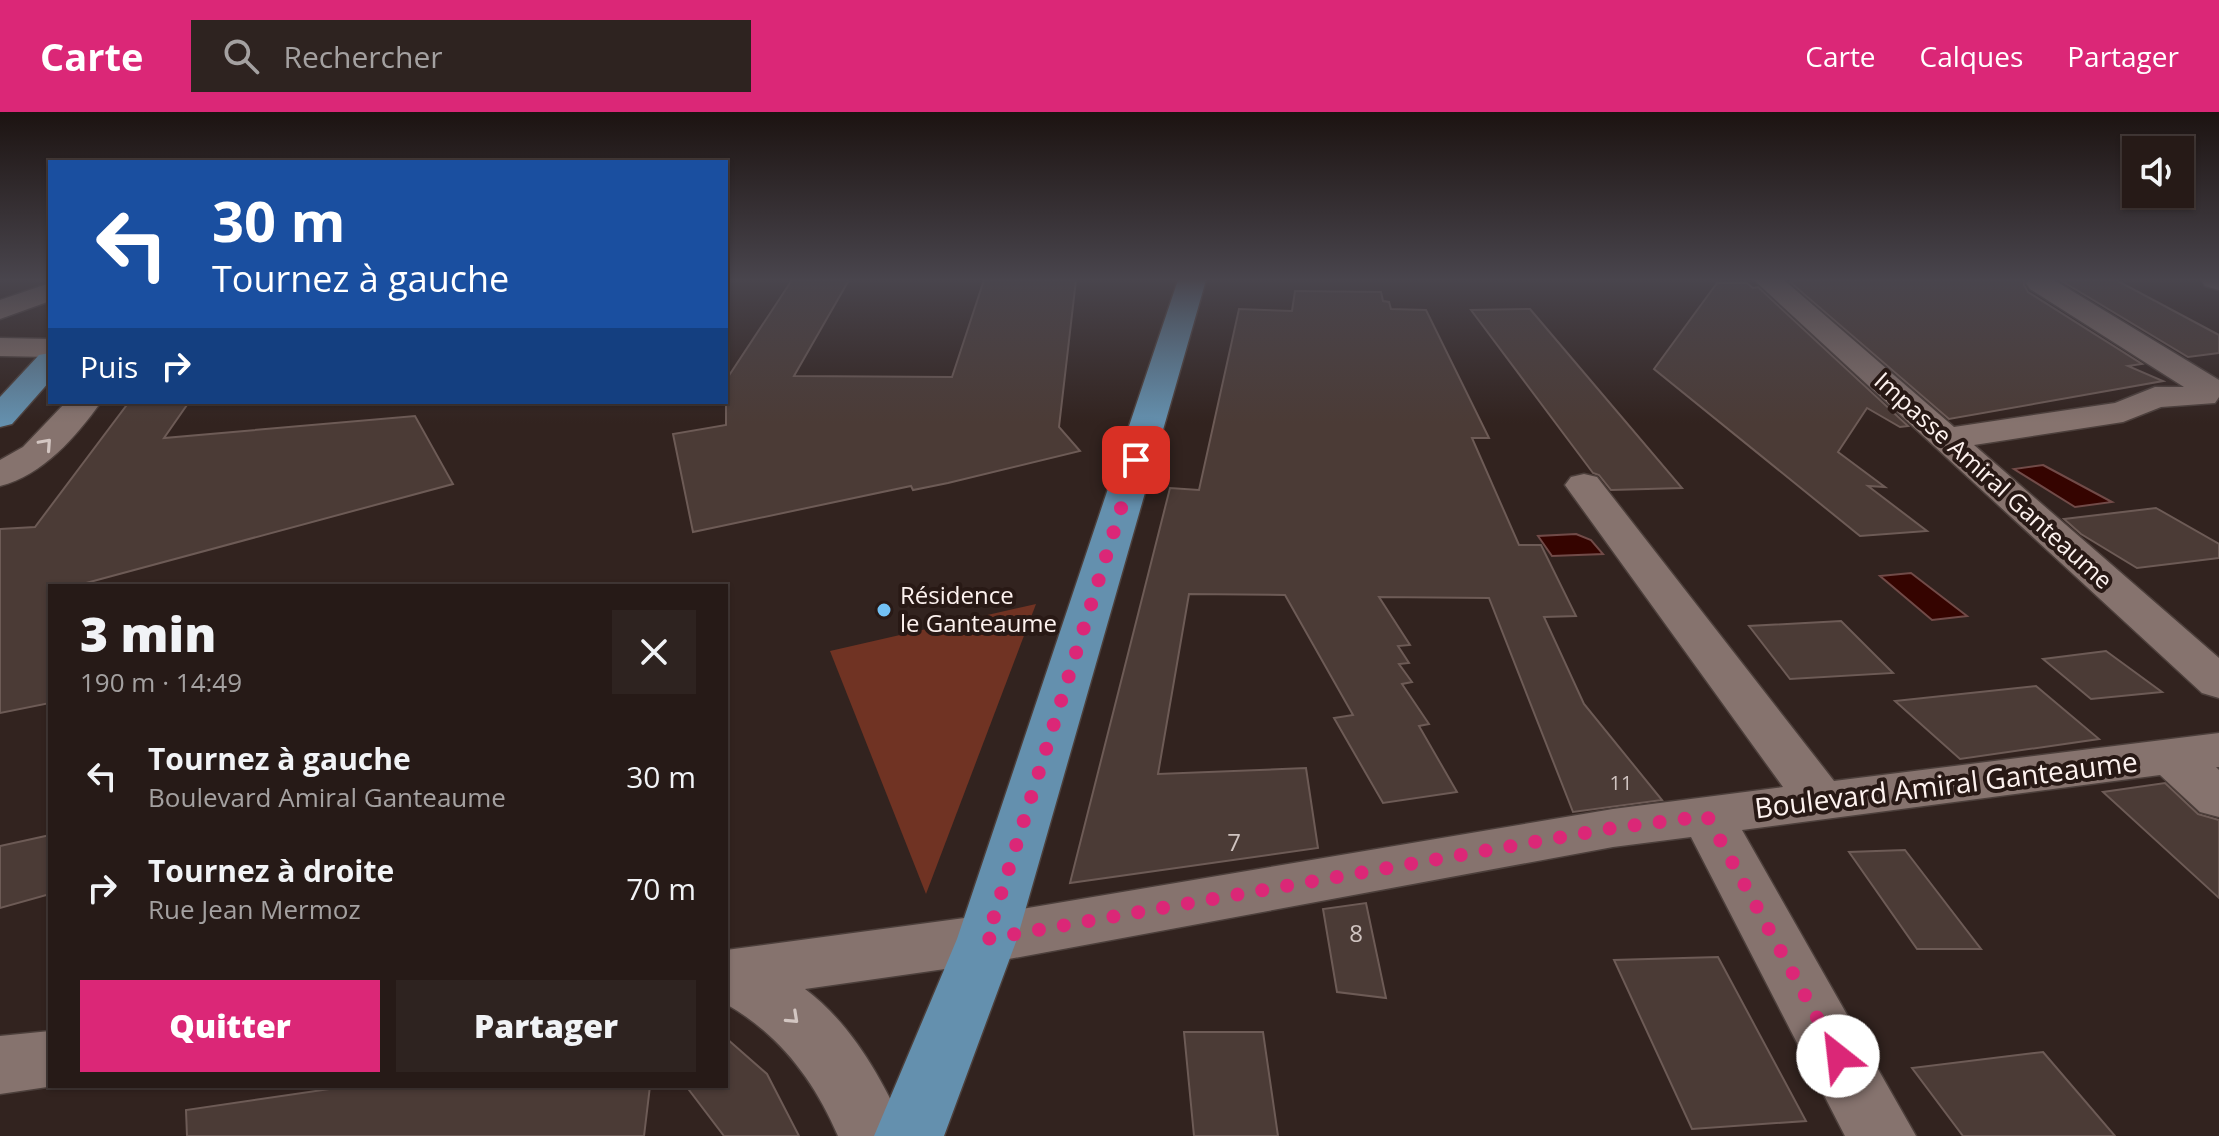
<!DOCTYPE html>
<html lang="fr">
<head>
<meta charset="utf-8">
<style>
	:root { --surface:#261a17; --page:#2e2320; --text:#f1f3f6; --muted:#a4a1a1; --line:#423836; --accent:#db2777 }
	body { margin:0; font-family:"Open Sans",sans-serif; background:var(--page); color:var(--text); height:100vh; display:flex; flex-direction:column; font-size:30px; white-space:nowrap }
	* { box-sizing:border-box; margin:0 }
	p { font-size:26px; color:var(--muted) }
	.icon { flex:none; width:44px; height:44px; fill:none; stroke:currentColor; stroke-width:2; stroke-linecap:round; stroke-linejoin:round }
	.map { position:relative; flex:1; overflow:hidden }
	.sheet { position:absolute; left:48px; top:472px; width:680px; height:504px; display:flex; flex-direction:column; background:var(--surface); border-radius:0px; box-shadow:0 2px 6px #0004,0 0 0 2px var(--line) }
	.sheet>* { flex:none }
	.guide { position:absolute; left:48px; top:48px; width:680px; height:244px; border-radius:0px; box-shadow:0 2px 6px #0004,0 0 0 2px var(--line); background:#1a4fa0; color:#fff; overflow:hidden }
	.tools { position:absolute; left:2122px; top:24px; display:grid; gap:16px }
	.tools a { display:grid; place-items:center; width:72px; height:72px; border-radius:0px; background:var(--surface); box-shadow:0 2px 6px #0004,0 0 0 2px var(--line); font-size:40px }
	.pin { position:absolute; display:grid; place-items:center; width:68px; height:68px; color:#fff; margin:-34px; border-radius:16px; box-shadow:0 4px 12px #0006 }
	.me { position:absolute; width:88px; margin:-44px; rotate:331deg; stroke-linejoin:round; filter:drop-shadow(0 0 6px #0008) }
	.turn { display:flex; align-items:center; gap:28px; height:168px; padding:0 32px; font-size:36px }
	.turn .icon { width:104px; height:104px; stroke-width:2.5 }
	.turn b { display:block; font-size:56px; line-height:68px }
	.then { display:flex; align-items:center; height:76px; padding:0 32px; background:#0003; gap:16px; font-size:30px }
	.round { display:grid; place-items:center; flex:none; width:84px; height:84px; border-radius:0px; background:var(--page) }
	.overview { display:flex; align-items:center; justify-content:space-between; height:136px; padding:0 32px }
	h1 { font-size:48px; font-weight:800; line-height:60px }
	.cta { display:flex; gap:16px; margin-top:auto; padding:16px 32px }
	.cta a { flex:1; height:92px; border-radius:0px; background:var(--accent); color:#fff; font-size:32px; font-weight:800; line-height:92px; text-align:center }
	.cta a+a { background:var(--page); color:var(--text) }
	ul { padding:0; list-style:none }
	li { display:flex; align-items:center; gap:24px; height:112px; padding:0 32px }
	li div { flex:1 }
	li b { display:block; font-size:30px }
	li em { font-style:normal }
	header { display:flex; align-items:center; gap:48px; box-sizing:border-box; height:112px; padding:0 40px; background:var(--accent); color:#fff }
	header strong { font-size:38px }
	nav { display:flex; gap:44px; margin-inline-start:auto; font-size:28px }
	.search { width:560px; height:72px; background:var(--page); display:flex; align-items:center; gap:20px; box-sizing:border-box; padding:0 28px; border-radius:0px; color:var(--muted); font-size:30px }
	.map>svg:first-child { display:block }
</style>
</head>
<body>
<header>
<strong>Carte</strong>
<div class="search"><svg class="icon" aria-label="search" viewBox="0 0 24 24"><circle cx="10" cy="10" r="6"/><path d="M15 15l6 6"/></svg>Rechercher</div>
<nav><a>Carte</a><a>Calques</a><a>Partager</a></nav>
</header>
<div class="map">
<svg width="2219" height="1024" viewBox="0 0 2219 1024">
	<rect width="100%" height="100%" fill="#32231f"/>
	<path fill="#703323" d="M1036,492l-110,290 -96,-243z"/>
	<g fill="#350400" stroke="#714b48" stroke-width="2">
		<path d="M2043,353l69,37 -37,5 -61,-38z"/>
		<path d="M1576,422l15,6 12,14 -51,2 -14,-20z"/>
		<path d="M1911,461l56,43 -35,4 -52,-44z"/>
	</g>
	<g fill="#4b3b36" stroke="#6d5b56" stroke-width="2">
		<path d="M792,168h57l-55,96 158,1 32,-97h92l-17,147 21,24 -132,32 -35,7 -2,-4 -218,46 -20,-98 53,-9v-45z"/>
		<path d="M1800,168h224v5l4,7 114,72 -14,2 35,15 -214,38 -159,-137z"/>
		<path d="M2060,168h56l103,55v18l-31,4z"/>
		<path d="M1717,171h30l6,5 5,-1 150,139 -8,1 -33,-19 -29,44 47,35 -17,-1 59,45 -67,5 -206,-167z"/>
		<path d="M1295,179l86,1 2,9 6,1 2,7 35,1 63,128h-17l47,107h22l35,71 -32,1 40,87 78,96 -89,12 -84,-214 -110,-1 31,48 -12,1 11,17 -10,1 13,18 -10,2 27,40 -10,2 38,66 -74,11 -49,-85 19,-3 -68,-120 -96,-1 -31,180 148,-6 12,80 -248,35 100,-395 29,2 40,-181 53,2z"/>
		<path d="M1530,197l152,179 -71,2 -12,-15 -6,-2 -122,-163z"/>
		<path d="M129,290h60l-25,36 251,-22 38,68 -378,102h-25v117l-50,10v-184l35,-2z"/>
		<path d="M2156,396l63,36v14l-82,10 -56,-34 -17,-15z"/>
		<path d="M1841,509l52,52 -103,6 -41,-53z"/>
		<path d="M2106,539l56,41 -71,7 -48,-40z"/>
		<path d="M2036,574l63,53 -139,20 -65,-58z"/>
		<path d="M2165,671l33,31 21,6v78l-116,-106z"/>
		<path d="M50,723v59l-50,14v-62z"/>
		<path d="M1905,738l76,99h-64l-68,-97z"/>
		<path d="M1366,791l20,95 -49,-6 -14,-83z"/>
		<path d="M1718,845l88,164 -114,8 -78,-169z"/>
		<path d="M1184,920h79l15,104h-84z"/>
		<path d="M726,926l41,36 32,62h-75l-38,-50h40z"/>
		<path d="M2043,940l72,84h-152l-51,-68z"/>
		<path d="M350,974h300l-6,50h-457l-1,-26z"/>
	</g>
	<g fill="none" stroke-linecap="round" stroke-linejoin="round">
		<defs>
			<g id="minor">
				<path d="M1754,168h30l170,147 161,-24 40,-16h29l-154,-98 -4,-6 2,-3h26l165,100v17l-4,6 -54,4 -38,15 -149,23 245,213v40l-17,-5z"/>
				<path d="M2201,168h18v10l-14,-4z"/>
				<path d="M50,171v18l-50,18v-19z"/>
				<path d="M0,226l50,1v18l-50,-1z"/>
				<path d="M66,290h35c-25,35 -58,73 -101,84v-26l23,-13z"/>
				<path d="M1584,362l13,3 237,304 385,-48v34h-3l3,3v47l-19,-5 -40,-37 -418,55 174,306h-71l-154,-299 -78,10 -626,116 -182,26c49,37 78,92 103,147h-70c-24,-56 -59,-102 -112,-132v-54l261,-35 626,-106 170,-22 -218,-302 6,-8z"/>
				<path d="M50,919v55h4l-54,8v-58z"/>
			</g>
			<g id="major">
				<path d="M1178,168h28l-189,659 -73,197h-70l83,-197z"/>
				<path d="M50,241v28l-38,43 -12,3v-30l39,-42z"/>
			</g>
		</defs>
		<use href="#minor" stroke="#4c3f3b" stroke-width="3"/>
		<use href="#major" stroke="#4c3f3b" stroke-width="3"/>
		<use href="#minor" fill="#86736e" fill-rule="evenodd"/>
		<use href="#major" fill="#6490ae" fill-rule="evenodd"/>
	</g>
	<defs><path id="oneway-chevron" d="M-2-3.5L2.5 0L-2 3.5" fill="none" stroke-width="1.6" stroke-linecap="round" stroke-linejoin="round" transform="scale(2)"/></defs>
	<g stroke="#d3c6c2">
		<use href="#oneway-chevron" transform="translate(46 332) rotate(-48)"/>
		<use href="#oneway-chevron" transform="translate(793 906) rotate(43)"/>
	</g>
	<linearGradient id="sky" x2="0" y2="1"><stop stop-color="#1c1311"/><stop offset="0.54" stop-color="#49454d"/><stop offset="1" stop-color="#49454d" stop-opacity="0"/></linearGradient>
	<rect width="2219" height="311" fill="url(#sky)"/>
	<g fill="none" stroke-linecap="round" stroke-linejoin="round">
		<path stroke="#db2777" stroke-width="14" stroke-dasharray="0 25.2" d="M1136,348l-149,479 626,-111 94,-12 131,240"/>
	</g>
	<circle fill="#72c1f5" stroke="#281915" stroke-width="3" cx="884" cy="498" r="8"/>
	<g text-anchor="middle" stroke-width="8" stroke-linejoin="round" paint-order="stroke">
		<g font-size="20" fill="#d0c4c1">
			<text x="1621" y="678">11</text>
		</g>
		<g font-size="24" fill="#fdf2ef" stroke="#281915">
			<text transform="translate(1993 369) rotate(42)" y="8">Impasse Amiral Ganteaume</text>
		</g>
		<g font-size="24" fill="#fdf2ef" stroke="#281915" text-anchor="start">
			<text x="900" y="492">Résidence<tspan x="900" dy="28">le Ganteaume</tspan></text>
		</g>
		<g font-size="24" fill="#d0c4c1">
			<text x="1234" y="739">7</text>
			<text x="1356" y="830">8</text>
		</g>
		<g font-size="28" fill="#fdf2ef" stroke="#281915">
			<text transform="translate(1946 673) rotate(-7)" y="10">Boulevard Amiral Ganteaume</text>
		</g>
	</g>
</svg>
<div class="tools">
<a><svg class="icon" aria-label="sound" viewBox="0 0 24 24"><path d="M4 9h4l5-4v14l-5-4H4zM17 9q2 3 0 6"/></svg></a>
</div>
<div class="pin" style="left:1136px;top:348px;background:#d93025"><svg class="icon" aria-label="arrive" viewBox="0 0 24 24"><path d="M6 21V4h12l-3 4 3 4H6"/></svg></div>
<svg class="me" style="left:1838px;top:944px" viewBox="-20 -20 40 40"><circle r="19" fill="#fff"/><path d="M0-13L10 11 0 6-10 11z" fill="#db2777"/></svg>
<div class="guide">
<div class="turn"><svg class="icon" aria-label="left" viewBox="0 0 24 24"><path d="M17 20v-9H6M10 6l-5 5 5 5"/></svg><div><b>30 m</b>Tournez à gauche</div></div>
<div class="then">Puis<svg class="icon" aria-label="right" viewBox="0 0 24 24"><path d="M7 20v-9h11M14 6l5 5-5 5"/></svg></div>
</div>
<section class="sheet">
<div class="overview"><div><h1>3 min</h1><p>190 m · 14:49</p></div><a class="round"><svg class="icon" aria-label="close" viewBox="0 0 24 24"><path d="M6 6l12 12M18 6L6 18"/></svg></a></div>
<ul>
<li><svg class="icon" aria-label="left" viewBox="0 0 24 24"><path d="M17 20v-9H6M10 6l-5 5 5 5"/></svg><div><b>Tournez à gauche</b><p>Boulevard Amiral Ganteaume</p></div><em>30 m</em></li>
<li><svg class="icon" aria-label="right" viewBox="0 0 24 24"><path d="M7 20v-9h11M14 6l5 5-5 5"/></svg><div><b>Tournez à droite</b><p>Rue Jean Mermoz</p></div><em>70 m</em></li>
</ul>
<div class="cta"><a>Quitter</a><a>Partager</a></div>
</section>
</div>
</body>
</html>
